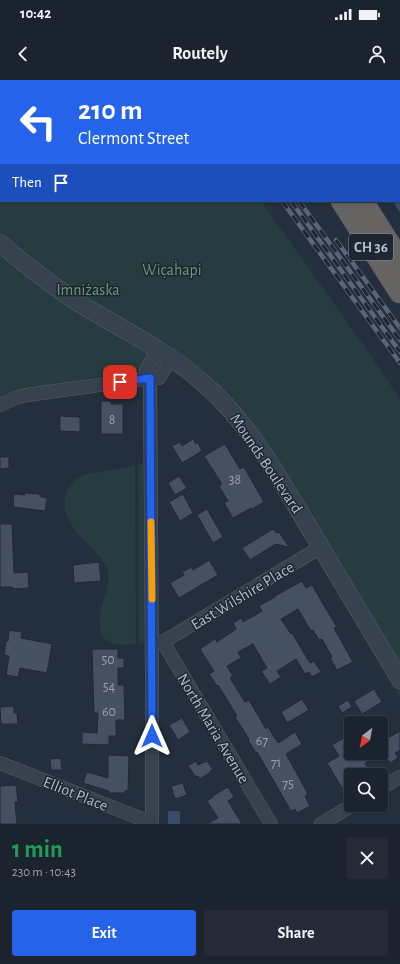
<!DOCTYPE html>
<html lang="en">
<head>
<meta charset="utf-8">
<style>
	:root { --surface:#1b232e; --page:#242b36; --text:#f1f3f6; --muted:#a0a4aa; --line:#39404a; --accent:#2563eb }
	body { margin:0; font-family:"Alegreya Sans",sans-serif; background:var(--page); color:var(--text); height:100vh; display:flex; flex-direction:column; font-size:15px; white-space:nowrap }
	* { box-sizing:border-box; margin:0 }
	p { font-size:13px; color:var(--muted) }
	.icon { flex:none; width:22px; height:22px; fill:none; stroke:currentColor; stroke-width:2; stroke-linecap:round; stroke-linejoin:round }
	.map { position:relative; height:744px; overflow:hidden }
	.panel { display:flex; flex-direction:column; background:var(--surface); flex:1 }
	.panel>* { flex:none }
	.guide { position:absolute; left:0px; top:0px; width:400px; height:122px; box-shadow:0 1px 3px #0004,0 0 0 1px var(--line); background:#2563eb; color:#fff; overflow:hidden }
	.needle { width:26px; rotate:212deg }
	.fabs { position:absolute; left:344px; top:636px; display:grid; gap:8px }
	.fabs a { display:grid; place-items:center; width:44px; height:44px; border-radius:4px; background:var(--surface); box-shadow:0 1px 3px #0004,0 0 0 1px var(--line); font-size:20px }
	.pin { position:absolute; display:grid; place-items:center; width:34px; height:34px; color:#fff; margin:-17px; border-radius:8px; box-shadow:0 2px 6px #0006 }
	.me { position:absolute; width:44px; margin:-22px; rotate:0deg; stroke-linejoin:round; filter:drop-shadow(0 0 3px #0008) }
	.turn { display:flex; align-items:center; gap:14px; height:84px; padding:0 12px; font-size:18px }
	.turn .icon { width:52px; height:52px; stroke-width:2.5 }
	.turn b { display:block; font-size:28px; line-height:34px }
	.then { display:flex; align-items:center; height:38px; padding:0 12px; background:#0003; gap:8px; font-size:15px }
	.round { display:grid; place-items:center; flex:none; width:42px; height:42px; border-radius:4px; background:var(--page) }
	.summary { display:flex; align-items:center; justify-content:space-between; height:68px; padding:0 12px }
	h1 { font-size:24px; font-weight:600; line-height:30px; color:#1e9e55 }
	.action { display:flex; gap:8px; margin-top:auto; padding:8px 12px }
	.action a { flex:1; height:46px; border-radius:4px; background:var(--accent); color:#fff; font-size:16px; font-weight:600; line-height:46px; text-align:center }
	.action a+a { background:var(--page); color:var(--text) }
	.status { display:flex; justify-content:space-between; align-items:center; height:28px; padding:0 20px; background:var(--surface); direction:ltr }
	.status svg { height:11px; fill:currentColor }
	header { display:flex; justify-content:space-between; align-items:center; height:52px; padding:0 12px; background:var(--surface); font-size:18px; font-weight:600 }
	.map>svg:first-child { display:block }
</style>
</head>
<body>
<div class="status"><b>10:42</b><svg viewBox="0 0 49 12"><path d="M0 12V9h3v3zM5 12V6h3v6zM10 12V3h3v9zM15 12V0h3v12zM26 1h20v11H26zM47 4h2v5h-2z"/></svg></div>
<header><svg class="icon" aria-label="back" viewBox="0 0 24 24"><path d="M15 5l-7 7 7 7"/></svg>Routely<svg class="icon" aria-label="person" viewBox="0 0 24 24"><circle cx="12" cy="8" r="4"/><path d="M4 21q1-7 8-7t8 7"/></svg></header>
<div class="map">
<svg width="400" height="744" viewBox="0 0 400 744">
	<rect width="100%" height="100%" fill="#242f3e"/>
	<g fill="#263c3f">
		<path d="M0,0h171v1h-170v120h260l102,143 37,55v298l-147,-245c-6,-8 -11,-16 -17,-23 -25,-31 -54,-53 -87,-74l-9,14 -4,2 -38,6 -92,16 -6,3z"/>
		<path d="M143,384l1,179 -5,1 -1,-179z"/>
		<path d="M135,386l1,178c-9,2 -29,1 -34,-8 -3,-6 -2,-23 0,-30 3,-11 8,-21 6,-33 -2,-14 -17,-25 -27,-36 -12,-13 -22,-31 -13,-49 3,-4 6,-8 11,-11 5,-3 14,-4 20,-5 12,-2 24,-4 36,-6z"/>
	</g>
	<g fill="#394c67">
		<path d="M317,0h83v133l-7,-12h6v-120h-81z"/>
		<rect x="168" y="731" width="12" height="13"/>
	</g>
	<g fill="#455162" stroke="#1f2835">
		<path d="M101,321h10v3h12v30h-22z"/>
		<path d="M60,336l20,1v15l-20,-1z"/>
		<path d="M193,359l3,5 2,-1 4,8 -20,12 -10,-17 8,-4 2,4z"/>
		<path d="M225,364l15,25 4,-2 20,35 -12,7 -1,-1 -18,10 -9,-15 4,-2 -9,-15 3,-2 -18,-28z"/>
		<path d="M0,377h9v11l-9,1z"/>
		<path d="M179,396l8,12 -12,7 -7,-12z"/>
		<path d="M25,413l14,1 2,3 6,1 -2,13 -32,-4 1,-13 11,1z"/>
		<path d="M183,414l10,19 -13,8 -11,-19z"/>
		<path d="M207,429l16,28 -10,6 -16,-28z"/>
		<path d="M0,444h12l2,49 14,-1 1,16 -16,1 -1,-2h-12z"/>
		<path d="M273,449l3,4 3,-1 10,15 -13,-3 -26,16 -8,-12z"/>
		<path d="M209,480l9,15 -39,23 -9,-15 14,-8 -2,-3 9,-5 2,3z"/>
		<path d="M99,482l2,19 -27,2 -1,-18z"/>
		<path d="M302,501l4,7 6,-3 11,19 14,23 -3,1 19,34 -16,8 -7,-12 2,-1 -10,-18 -3,1 -6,-10 -2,1 -13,-22 -17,10 10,15 1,-1 18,30 4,-2 7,11 -9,5 -3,-5 -4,2 -9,-15 -19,12 4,6 -11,7 -9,-13 6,-3 -14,-24 -15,8 3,6 -14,8 6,10 -3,2 15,24 4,-2 17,29 2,-2 10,16 17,-11 7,12 -16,10 22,40 -3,2 5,10 -13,7 -2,-4 -4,2 -34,-59 -1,1 -8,-13 1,-1 -14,-22 2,-1 -19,-31 -1,1 -8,-12 5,-3 -14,-22 15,-10 2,3 19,-13 -3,-6 8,-5 2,4 19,-11 -3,-5 16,-9v-1z"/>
		<path d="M9,550l13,2 -1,6 31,6 -5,29 -27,-5 -2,9 -12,-2 3,-19 -5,-1 2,-14h2z"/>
		<path d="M92,569h26v9h6v10h-6v17h6l1,35h-9v16h-7v9l-27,-1v-12l15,1 1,-20h-4z"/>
		<path d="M374,609l8,13 -20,12 -8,-13z"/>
		<path d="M302,619l7,11 -22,13 -6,-11z"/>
		<path d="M348,620l4,7 -10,6 -4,-7z"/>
		<path d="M14,626v7h3l1,11h-17l-1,-17z"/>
		<path d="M182,638l8,14 -12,8 -9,-15z"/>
		<path d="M400,651v19l-5,3 3,5 -8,5 -2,-3 -2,1 -5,-8v-11z"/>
		<path d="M351,654v19h30l-16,10 4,7 -8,5h-10v11l-7,5 -17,-28 12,-7 -7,-11z"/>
		<path d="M108,675l21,1 -1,35h-3v2h-16v-2l-26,-8 4,-11 21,6z"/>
		<path d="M61,678l1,12h-11l-1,-11z"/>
		<path d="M196,681l2,4 9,-4 6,9 -3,1 1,1 -11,7 -2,-3 -2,1 -8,-11z"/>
		<path d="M183,703l4,12 -12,4 -4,-13z"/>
		<path d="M16,705l2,17h-3l2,22h-17v-38z"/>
		<path d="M228,707l6,10 -6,4 14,23h-36l12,-6 -11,-17 6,-4v-1l1,-1z"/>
	</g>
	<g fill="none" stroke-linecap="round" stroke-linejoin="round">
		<defs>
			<g id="minor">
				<path d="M0,325l15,-7 12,-3 108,-15 24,-2 12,-20"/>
				<path d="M152,562h11l108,182"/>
				<path d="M163,562l158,-95"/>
				<path d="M0,683l152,60"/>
				<path d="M381,708l19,-11"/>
				<path d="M152,744v-150l-2,-292v-4l-4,-8 12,-20"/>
				<path d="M321,744l32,-19"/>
			</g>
			<path id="tertiary" d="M0,163c24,21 50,41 77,59 42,26 88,47 125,80 49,42 78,98 111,152 29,49 58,97 87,146"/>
			<g id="trunk">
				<path d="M265,0l1,1"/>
				<path d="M285,0l1,1"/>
				<path d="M342,121l58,91"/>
				<path d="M362,121l38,60"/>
			</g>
		</defs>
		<use href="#minor" stroke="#565f6c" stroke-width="14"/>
		<use href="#tertiary" stroke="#565f6c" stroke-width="18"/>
		<use href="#trunk" stroke="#434c59" stroke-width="23"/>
		<use href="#minor" stroke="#38414e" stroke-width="13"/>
		<use href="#tertiary" stroke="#38414e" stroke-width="17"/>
		<use href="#trunk" stroke="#656462" stroke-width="22"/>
		<defs>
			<g id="rail">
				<path d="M193,0l1,1"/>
				<path d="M202,0l1,1"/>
				<path d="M282,121l118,162"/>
				<path d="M291,121l109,151"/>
				<path d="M299,121l101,139"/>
				<path d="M336,160l64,88"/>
			</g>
		</defs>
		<use href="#rail" stroke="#5a6575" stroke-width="4.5"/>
		<use href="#rail" stroke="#1d2633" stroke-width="3" stroke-dasharray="9" stroke-linecap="butt"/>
	</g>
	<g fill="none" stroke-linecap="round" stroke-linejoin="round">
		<defs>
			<path id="route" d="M120,302l30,-4 2,358"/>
		</defs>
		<use href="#route" stroke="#184099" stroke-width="10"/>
		<use href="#route" stroke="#2563eb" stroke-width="7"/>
		<path stroke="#f59e0b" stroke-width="7" d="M151,442l1,77"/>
	</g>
	<g text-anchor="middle" stroke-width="3" stroke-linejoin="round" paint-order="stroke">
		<g font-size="14" fill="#98a1af">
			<text x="112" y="344">8</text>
			<text x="235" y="404">38</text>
			<text x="108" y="584">50</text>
			<text x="109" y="611">54</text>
			<text x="109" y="636">60</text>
			<text x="262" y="665">67</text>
			<text x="276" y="687">71</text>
			<text x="288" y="708">75</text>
		</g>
		<rect fill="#1d2633" stroke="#878f9c" stroke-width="1" x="349" y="154" width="44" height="26" rx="3"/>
		<g font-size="15" font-weight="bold" fill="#b4bcc9">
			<text x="371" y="172">CH 36</text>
		</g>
		<g font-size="16" fill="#6b9a76" stroke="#1d2633">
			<text x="172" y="195">Wic̣aḣapi</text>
			<text x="88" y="215">Imniżaska</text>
		</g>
		<g font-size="16" fill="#b4bcc9" stroke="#1d2633">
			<text transform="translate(267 383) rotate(56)" y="6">Mounds Boulevard</text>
			<text transform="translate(242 515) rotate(-31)" y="6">East Wilshire Place</text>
			<text transform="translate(214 648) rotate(59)" y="6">North Maria Avenue</text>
			<text transform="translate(76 713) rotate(22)" y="6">Elliot Place</text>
		</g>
	</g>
</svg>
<div class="fabs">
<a><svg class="needle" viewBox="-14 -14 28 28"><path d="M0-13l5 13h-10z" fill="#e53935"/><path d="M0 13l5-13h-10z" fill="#a0a4aa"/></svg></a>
<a><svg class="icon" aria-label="search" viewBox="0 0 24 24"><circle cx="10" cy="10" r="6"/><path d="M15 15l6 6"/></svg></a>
</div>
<div class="pin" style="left:120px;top:302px;background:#d93025"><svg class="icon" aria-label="arrive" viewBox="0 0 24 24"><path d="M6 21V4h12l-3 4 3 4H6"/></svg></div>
<svg class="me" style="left:152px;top:656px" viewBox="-20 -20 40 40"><path d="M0-17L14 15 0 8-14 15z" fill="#2563eb" stroke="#fff" stroke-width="4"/></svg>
<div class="guide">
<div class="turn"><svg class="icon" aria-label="left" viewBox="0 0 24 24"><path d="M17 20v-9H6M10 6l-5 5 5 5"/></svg><div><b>210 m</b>Clermont Street</div></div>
<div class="then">Then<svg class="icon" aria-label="arrive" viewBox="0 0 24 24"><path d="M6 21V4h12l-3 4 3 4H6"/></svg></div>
</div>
</div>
<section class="panel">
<div class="summary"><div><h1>1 min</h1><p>230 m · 10:43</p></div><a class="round"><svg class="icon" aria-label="close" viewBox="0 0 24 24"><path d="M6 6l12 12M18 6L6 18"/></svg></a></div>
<div class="action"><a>Exit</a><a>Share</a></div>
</section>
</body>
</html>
